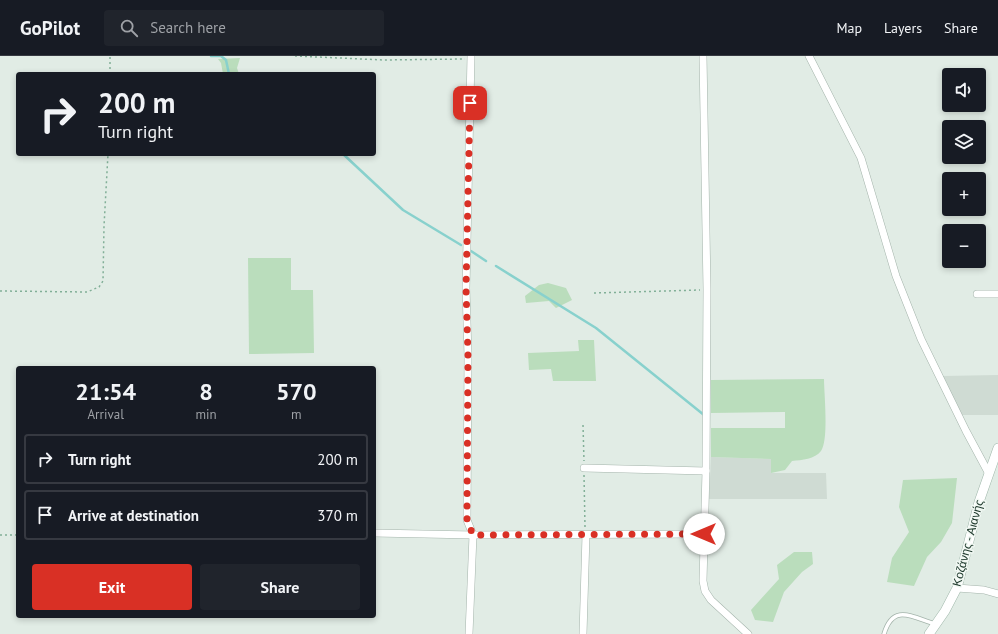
<!DOCTYPE html>
<html lang="en">
<head>
<meta charset="utf-8">
<style>
	:root { --surface:#171b24; --page:#20242c; --text:#f1f3f6; --muted:#9ea1a6; --line:#363941; --accent:#d93025 }
	body { margin:0; font-family:"PT Sans",sans-serif; background:var(--page); color:var(--text); height:100vh; display:flex; flex-direction:column; font-size:15px; white-space:nowrap }
	* { box-sizing:border-box; margin:0 }
	p { font-size:13px; color:var(--muted) }
	.icon { flex:none; width:22px; height:22px; fill:none; stroke:currentColor; stroke-width:2; stroke-linecap:round; stroke-linejoin:round }
	.map { position:relative; flex:1; overflow:hidden }
	.side { position:absolute; left:16px; top:310px; width:360px; height:252px; display:flex; flex-direction:column; background:var(--surface); border-radius:4px; box-shadow:0 2px 6px #0003 }
	.side>* { flex:none }
	.hud { position:absolute; left:16px; top:16px; width:360px; height:84px; border-radius:4px; box-shadow:0 2px 6px #0003; background:#171b24; color:var(--text); overflow:hidden }
	.buttons { position:absolute; left:942px; top:12px; display:grid; gap:8px }
	.buttons a { display:grid; place-items:center; width:44px; height:44px; border-radius:4px; background:var(--surface); box-shadow:0 2px 6px #0003; font-size:20px }
	.pin { position:absolute; display:grid; place-items:center; width:34px; height:34px; color:#fff; margin:-17px; border-radius:8px; box-shadow:0 2px 6px #0006 }
	.me { position:absolute; width:44px; margin:-22px; rotate:270deg; stroke-linejoin:round; filter:drop-shadow(0 0 3px #0008) }
	.turn { display:flex; align-items:center; gap:14px; height:84px; padding:0 16px; font-size:18px }
	.turn .icon { width:52px; height:52px; stroke-width:2.5 }
	.turn b { display:block; font-size:28px; line-height:34px }
	.eta { display:flex; justify-content:space-evenly; align-items:center; height:68px; text-align:center }
	.eta b { font-size:24px; font-weight:700; line-height:28px }
	.button { display:flex; gap:8px; margin-top:auto; padding:8px 16px }
	.button a { flex:1; height:46px; border-radius:4px; background:var(--accent); color:#fff; font-size:16px; font-weight:700; line-height:46px; text-align:center }
	.button a+a { background:var(--page); color:var(--text) }
	ul { padding:0; list-style:none }
	li { display:flex; align-items:center; gap:12px; height:50px; margin:0 8px 6px; padding:0 8px; border:2px solid var(--line); border-radius:4px }
	li div { flex:1 }
	li b { display:block; font-size:15px }
	li em { font-style:normal }
	header { display:flex; align-items:center; gap:24px; box-sizing:border-box; height:56px; padding:0 20px; background:var(--surface); border-bottom:1px solid var(--line) }
	header strong { font-size:19px }
	nav { display:flex; gap:22px; margin-inline-start:auto; font-size:14px }
	.search { width:280px; height:36px; background:var(--page); display:flex; align-items:center; gap:10px; box-sizing:border-box; padding:0 14px; border-radius:4px; color:var(--muted); font-size:15px }
	.map>svg:first-child { display:block }
</style>
</head>
<body>
<header>
<strong>GoPilot</strong>
<div class="search"><svg class="icon" aria-label="search" viewBox="0 0 24 24"><circle cx="10" cy="10" r="6"/><path d="M15 15l6 6"/></svg>Search here</div>
<nav><a>Map</a><a>Layers</a><a>Share</a></nav>
</header>
<div class="map">
<svg width="998" height="578" viewBox="0 0 998 578">
	<rect width="100%" height="100%" fill="#e1ece5"/>
	<g fill="#cfdbd3">
		<path d="M998,319v40h-37l-18,-39z"/>
		<path d="M711,401l60,2v14h55l1,26h-118z"/>
	</g>
	<g fill="#baddbc">
		<path d="M240,2l-3,10 2,6h-16l-2,-11 -3,-4z"/>
		<path d="M248,202h43v32h22l1,63 -65,1z"/>
		<path d="M548,227l18,5 6,12 -16,8 -7,-7 -23,2 -1,-7 14,-11z"/>
		<path d="M578,284h16l2,41h-43l-2,-12 -22,1 -1,-17 51,-2z"/>
		<path d="M824,323c0,14 5,61 -3,72 -6,8 -19,9 -29,10l-7,9 -14,3v-14l-60,-2v-29h74v-16l-74,1v-33z"/>
		<path d="M957,422l-5,45 -11,19 -14,15 -13,29 -27,-4 5,-24 17,-26 -10,-25 4,-27z"/>
		<path d="M794,496h18l1,12 -11,8 -18,20 -11,30 -18,-2 -4,-10 28,-31 -2,-14z"/>
	</g>
	<g fill="none" stroke-linecap="round" stroke-linejoin="round">
		<g stroke="#88d1cd" stroke-width="2.5">
			<path d="M211,0h10l5,4 3,14"/>
			<path d="M343,98l60,56 58,35"/>
			<path d="M471,195l15,10"/>
			<path d="M496,210l100,62 108,87"/>
		</g>
		<defs>
			<path id="lane" d="M884,578c9,-31 28,-17 51,-10"/>
			<g id="street">
				<path d="M703,0l4,233 -1,182 -3,110 2,10 6,9 37,34"/>
				<path d="M809,0l52,102 35,118 25,63 45,92 22,41"/>
				<path d="M977,238h21"/>
				<path d="M584,412l122,3"/>
				<path d="M374,477l99,2 231,-1"/>
				<path d="M957,532l27,2 14,4"/>
				<path d="M469,578l4,-99 -6,-15 1,-164 -2,-68 5,-232"/>
				<path d="M583,578l3,-99"/>
			</g>
			<path id="secondary" d="M929,578l16,-23 12,-23 22,-86 19,-54"/>
		</defs>
		<use href="#lane" stroke="#a4b4ab" stroke-width="5"/>
		<use href="#street" stroke="#a4b4ab" stroke-width="8"/>
		<use href="#secondary" stroke="#9fb7aa" stroke-width="10"/>
		<g stroke="#81af97" stroke-width="1.5" stroke-dasharray="2 3" stroke-linecap="butt">
			<path d="M295,0l89,4 81,-1"/>
			<path d="M110,18v-18"/>
			<path d="M0,235l87,1 12,-5 4,-6 1,-55 4,-72"/>
			<path d="M594,237l106,-3"/>
			<path d="M583,369l1,36"/>
			<path d="M584,419l1,52"/>
			<path d="M0,479h18"/>
		</g>
		<use href="#lane" stroke="#fff" stroke-width="3.5"/>
		<use href="#street" stroke="#fff" stroke-width="7"/>
		<use href="#secondary" stroke="#fff" stroke-width="9"/>
	</g>
	<g fill="none" stroke-linecap="round" stroke-linejoin="round">
		<path stroke="#d93025" stroke-width="7" stroke-dasharray="0 12.6" d="M470,47l-4,185 2,68 -1,150v14l6,15 231,-1"/>
	</g>
	<g text-anchor="middle" stroke-width="3" stroke-linejoin="round" paint-order="stroke">
		<g font-size="12" fill="#213c2f" stroke="#f1f8f3">
			<text transform="translate(968 487) rotate(-75)" y="4">Κοζάνης - Αιανής</text>
		</g>
	</g>
</svg>
<div class="buttons">
<a><svg class="icon" aria-label="sound" viewBox="0 0 24 24"><path d="M4 9h4l5-4v14l-5-4H4zM17 9q2 3 0 6"/></svg></a>
<a><svg class="icon" aria-label="layers" viewBox="0 0 24 24"><path d="M12 4l9 5-9 5-9-5zM3 14l9 5 9-5"/></svg></a>
<a>+</a>
<a>−</a>
</div>
<div class="pin" style="left:470px;top:47px;background:#d93025"><svg class="icon" aria-label="arrive" viewBox="0 0 24 24"><path d="M6 21V4h12l-3 4 3 4H6"/></svg></div>
<svg class="me" style="left:704px;top:478px" viewBox="-20 -20 40 40"><circle r="19" fill="#fff"/><path d="M0-13L10 11 0 6-10 11z" fill="#d93025"/></svg>
<div class="hud">
<div class="turn"><svg class="icon" aria-label="right" viewBox="0 0 24 24"><path d="M7 20v-9h11M14 6l5 5-5 5"/></svg><div><b>200 m</b>Turn right</div></div>
</div>
<section class="side">
<div class="eta">
<div><b>21:54</b><p>Arrival</p></div>
<div><b>8</b><p>min</p></div>
<div><b>570</b><p>m</p></div>
</div>
<ul>
<li><svg class="icon" aria-label="right" viewBox="0 0 24 24"><path d="M7 20v-9h11M14 6l5 5-5 5"/></svg><div><b>Turn right</b></div><em>200 m</em></li>
<li><svg class="icon" aria-label="arrive" viewBox="0 0 24 24"><path d="M6 21V4h12l-3 4 3 4H6"/></svg><div><b>Arrive at destination</b></div><em>370 m</em></li>
</ul>
<div class="button"><a>Exit</a><a>Share</a></div>
</section>
</div>
</body>
</html>
